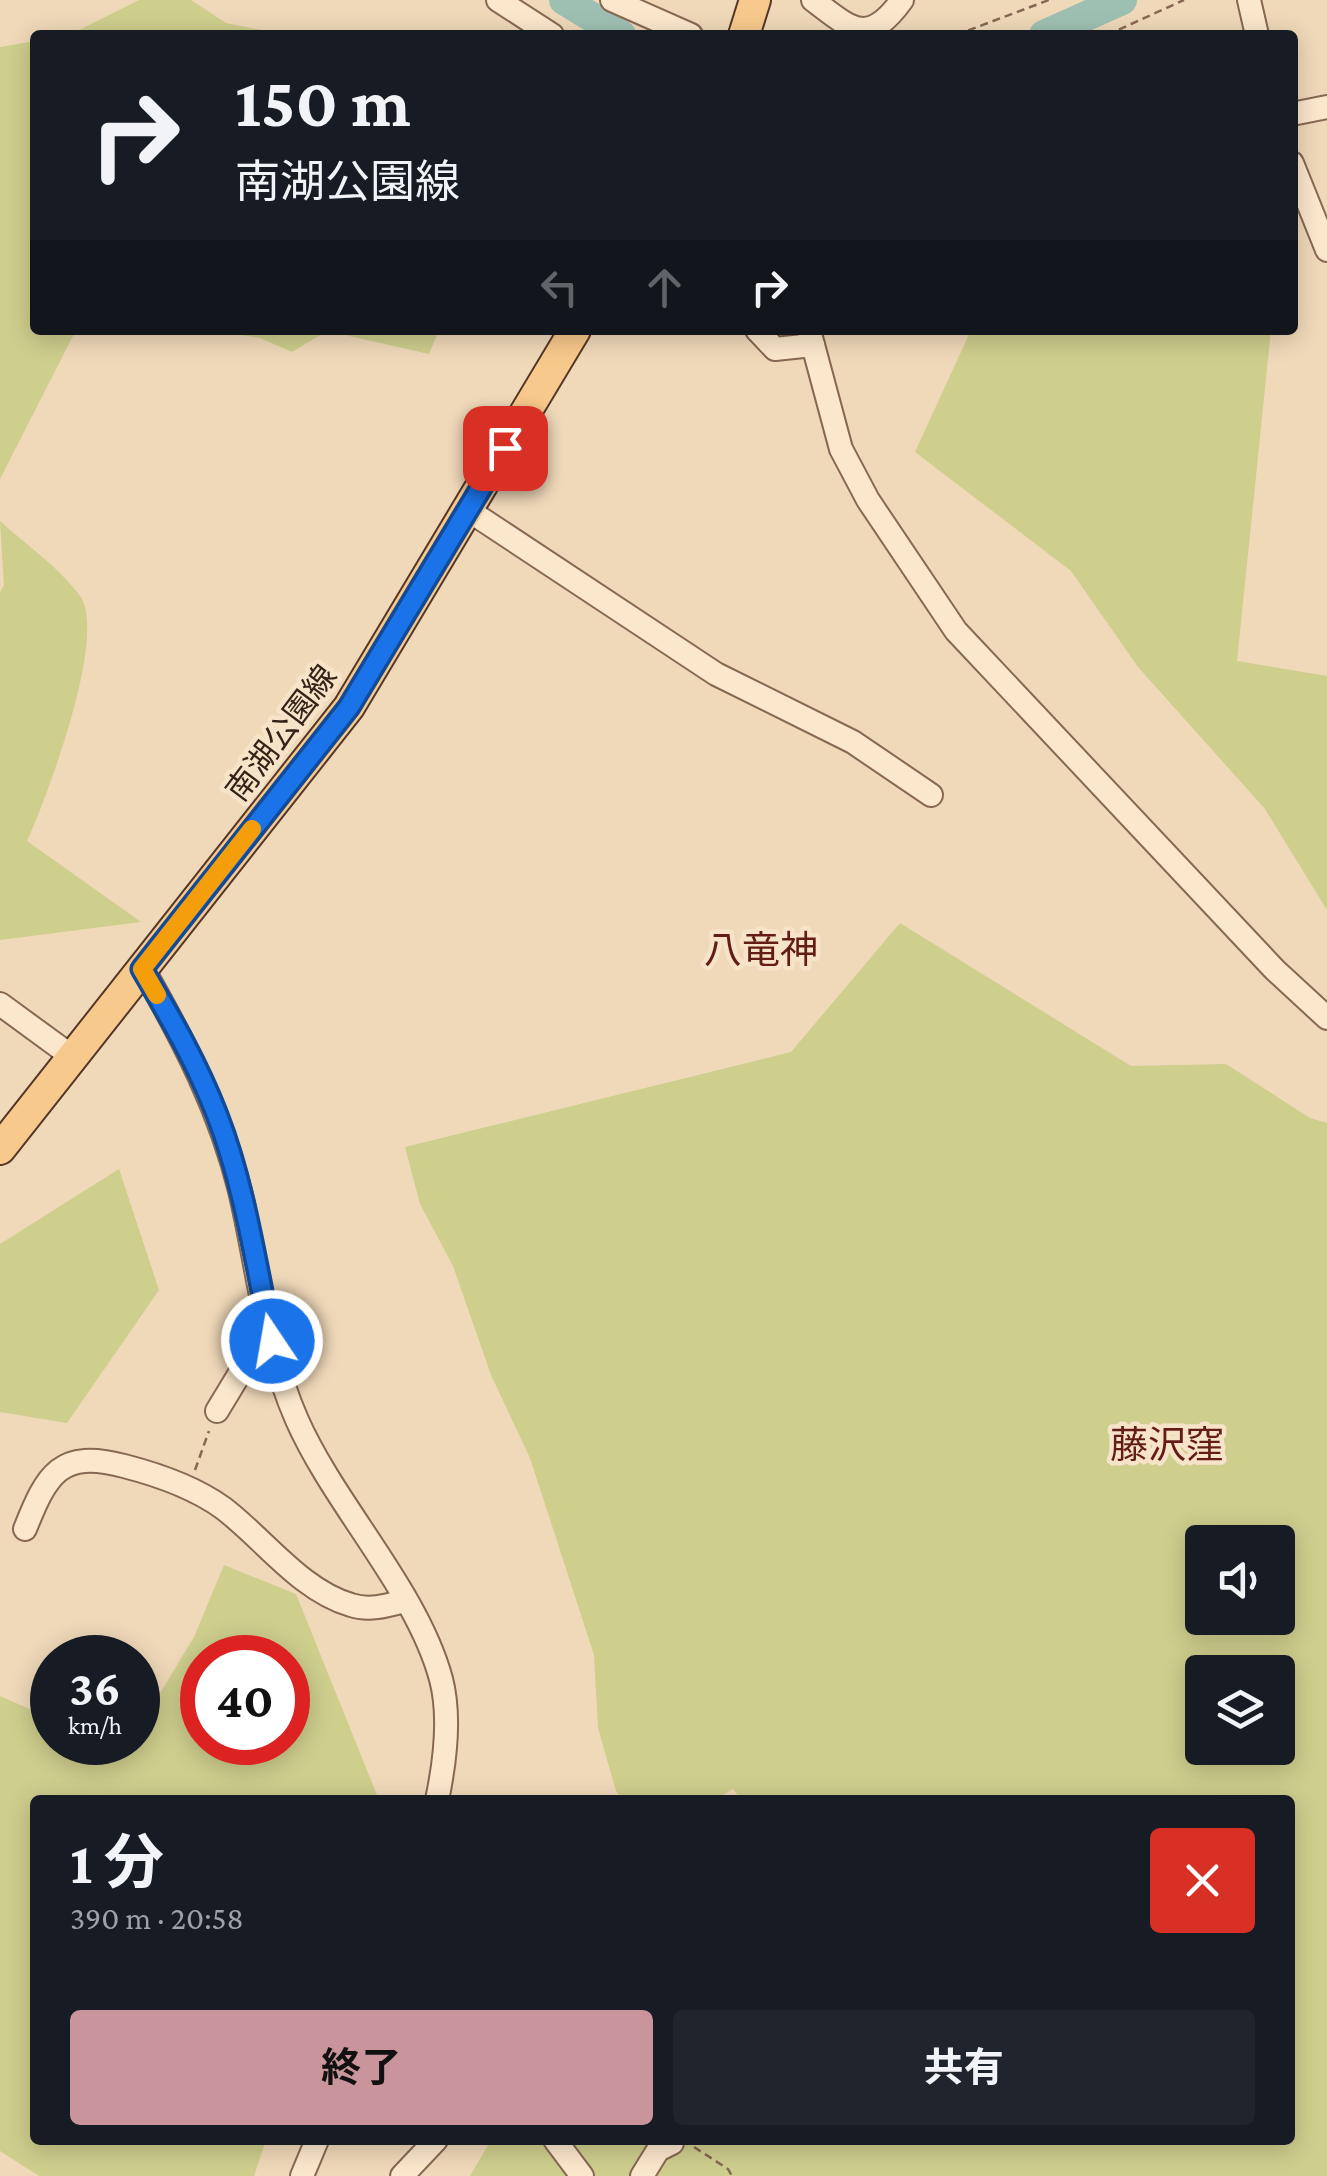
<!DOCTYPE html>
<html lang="ja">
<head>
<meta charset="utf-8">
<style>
	:root { --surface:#171b24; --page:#20242c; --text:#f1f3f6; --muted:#9ea1a6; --accent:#ca949c }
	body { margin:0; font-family:"Crimson Pro","Noto Sans JP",serif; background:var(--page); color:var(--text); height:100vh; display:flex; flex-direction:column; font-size:38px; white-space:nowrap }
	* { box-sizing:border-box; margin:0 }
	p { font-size:32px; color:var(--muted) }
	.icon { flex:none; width:55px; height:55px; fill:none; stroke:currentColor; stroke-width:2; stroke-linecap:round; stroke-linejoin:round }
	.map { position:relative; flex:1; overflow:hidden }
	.drawer { position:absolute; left:30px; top:1795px; width:1265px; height:350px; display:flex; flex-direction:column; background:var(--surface); border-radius:10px; box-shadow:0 5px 25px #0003 }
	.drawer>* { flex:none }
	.top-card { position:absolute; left:30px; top:30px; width:1268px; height:305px; border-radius:10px; box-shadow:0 5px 25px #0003; background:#171b24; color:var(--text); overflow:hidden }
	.fabs { position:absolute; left:1185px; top:1525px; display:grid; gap:20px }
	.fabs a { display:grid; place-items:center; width:110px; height:110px; border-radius:10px; background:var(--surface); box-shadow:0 5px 25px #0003; font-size:50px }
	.speed { position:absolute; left:30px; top:1635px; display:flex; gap:20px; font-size:50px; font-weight:700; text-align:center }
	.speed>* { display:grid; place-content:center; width:130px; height:130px; border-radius:50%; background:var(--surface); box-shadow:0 5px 25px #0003; line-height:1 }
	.speed small { font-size:25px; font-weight:400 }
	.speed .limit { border:15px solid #d22; background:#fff; color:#111 }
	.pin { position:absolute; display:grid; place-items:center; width:85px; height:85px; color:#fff; margin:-42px; border-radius:20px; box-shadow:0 5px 15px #0006 }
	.me { position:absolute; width:110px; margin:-55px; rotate:348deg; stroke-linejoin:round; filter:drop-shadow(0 0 8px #0008) }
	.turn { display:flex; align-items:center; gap:35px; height:210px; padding:0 40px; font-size:45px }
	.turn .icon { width:130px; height:130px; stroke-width:2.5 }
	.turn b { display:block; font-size:70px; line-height:85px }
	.lanes { display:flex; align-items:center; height:95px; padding:0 40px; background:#0003; justify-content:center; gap:50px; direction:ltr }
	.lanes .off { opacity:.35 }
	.round { display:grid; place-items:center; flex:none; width:105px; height:105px; border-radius:10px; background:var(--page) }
	.head { display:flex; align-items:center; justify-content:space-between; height:170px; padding:0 40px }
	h1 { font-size:60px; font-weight:700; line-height:75px }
	.button { display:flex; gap:20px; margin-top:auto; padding:20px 40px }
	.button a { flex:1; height:115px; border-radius:10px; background:var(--accent); color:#111; font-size:40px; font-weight:700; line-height:115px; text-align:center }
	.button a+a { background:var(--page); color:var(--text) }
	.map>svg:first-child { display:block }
</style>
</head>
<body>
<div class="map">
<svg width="1327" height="2176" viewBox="0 0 1327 2176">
	<rect width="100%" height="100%" fill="#f0d9b9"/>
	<g fill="#cece8d" fill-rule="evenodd">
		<path d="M139,0h52l35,23 61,12h-218z"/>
		<path d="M35,41v289h41l-76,149v-432z"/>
		<path d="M209,330h230l-10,24 -102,-23 -35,21 -32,-14z"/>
		<path d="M971,330h300l-34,331 90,15v234l-62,-101 -127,-142 -67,-96 -156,-119z"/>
		<path d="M0,521c25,23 60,47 80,75 28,39 -33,201 -53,245l114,81 -141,18v-348l4,-7z"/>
		<path d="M900,923l231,143 95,-2 84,54 17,5v1053h-857l21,-36h799v-340h-549l-8,-11 -18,11h-92l-7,-9 -18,-63 -4,-73 -64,-197 -39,-83 -38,-109 -33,-62 -15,-57 386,-95zM1202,1542h76v76h-76zM1202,1672h76v76h-76z"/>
		<path d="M119,1169l40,121 -92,133 -67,-11v-168z"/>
		<path d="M224,1565l72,29 83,206h-344v340h231l-12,36h-215l-39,-25v-455l52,23v23l54,1 19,7 5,-7 8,-1v-12l56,-93zM202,1658h86v84h-86z"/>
	</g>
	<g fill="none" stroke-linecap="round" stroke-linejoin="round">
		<g stroke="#9ec0b2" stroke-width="30">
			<path d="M564,0l57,35"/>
			<path d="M1044,35l78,-35"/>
		</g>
		<defs>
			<g id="minor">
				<path d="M498,0l54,35"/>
				<path d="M612,0l79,35"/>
				<path d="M813,0c38,29 55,47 89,0"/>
				<path d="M1249,0l8,35"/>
				<path d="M1292,114l35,-7"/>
				<path d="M1292,163l35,87"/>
				<path d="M757,330l18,19 38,-4"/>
				<path d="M809,330l32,119 27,51 88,131 319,339 52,48"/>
				<path d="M468,510l248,164 137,68 78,53"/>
				<path d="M143,969c41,72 77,141 97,222 18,76 25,157 57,229 38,86 120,170 144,259 10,38 4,83 -4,121"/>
				<path d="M0,1004l74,54"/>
				<path d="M217,1411l23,-38 32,-32"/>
				<path d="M25,1529c22,-55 35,-80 99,-63 35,9 70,21 99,42 41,31 77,82 128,97 18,6 35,1 53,-4"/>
				<path d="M555,2140l27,36"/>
				<path d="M302,2176l15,-36"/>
				<path d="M402,2176l34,-36"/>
				<path d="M642,2176l16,-26 14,-7"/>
			</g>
			<g id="major">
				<path d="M744,35l11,-35"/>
				<path d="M0,1149l349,-442 226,-377"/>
			</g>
		</defs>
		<use href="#minor" stroke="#876853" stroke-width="26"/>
		<use href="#major" stroke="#543728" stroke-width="34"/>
		<g stroke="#876853" stroke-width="2.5" stroke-dasharray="8 5" stroke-linecap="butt">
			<path d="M956,35l93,-35"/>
			<path d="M1107,35l77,-35"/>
			<path d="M195,1470l14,-39"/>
			<path d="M694,2147l34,22 4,7"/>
		</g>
		<use href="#minor" stroke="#fbe7cc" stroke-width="22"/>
		<use href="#major" stroke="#f8c98c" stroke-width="30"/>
	</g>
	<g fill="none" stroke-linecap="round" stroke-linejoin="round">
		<defs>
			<path id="route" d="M272,1341c-16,-75 -27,-154 -55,-226 -20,-52 -47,-98 -75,-146l207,-262 156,-259"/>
		</defs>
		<use href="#route" stroke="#114b97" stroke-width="25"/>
		<use href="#route" stroke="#1a73e8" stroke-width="18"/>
		<path stroke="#f59e0b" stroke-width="18" d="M157,995l-15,-26 110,-140"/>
	</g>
	<g text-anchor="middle" stroke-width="9" stroke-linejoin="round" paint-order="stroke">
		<g font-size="32" fill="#352319" stroke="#f7e4c8">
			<text transform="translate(281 733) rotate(-53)" y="11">南湖公園線</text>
		</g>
		<g font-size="38" fill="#641d16" stroke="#f7e4c8">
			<text x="761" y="963">八竜神</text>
			<text x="1167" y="1458">藤沢窪</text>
		</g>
	</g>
</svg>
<div class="fabs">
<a><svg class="icon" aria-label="sound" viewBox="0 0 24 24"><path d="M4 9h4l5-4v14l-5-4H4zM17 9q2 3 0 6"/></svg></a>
<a><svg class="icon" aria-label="layers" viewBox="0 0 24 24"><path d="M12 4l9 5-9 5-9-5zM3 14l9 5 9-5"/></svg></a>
</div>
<div class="speed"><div>36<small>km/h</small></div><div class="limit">40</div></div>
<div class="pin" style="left:505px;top:448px;background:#d93025"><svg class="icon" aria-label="arrive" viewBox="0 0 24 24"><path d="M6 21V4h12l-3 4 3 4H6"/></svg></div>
<svg class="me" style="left:272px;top:1341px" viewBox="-20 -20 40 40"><circle r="17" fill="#1a73e8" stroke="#fff" stroke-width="3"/><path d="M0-11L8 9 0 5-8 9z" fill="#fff"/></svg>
<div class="top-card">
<div class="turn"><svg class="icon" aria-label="right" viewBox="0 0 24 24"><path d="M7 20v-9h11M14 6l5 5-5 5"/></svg><div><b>150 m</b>南湖公園線</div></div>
<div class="lanes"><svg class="icon off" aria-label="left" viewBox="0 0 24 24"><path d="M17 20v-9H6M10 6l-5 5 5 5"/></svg><svg class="icon off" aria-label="ahead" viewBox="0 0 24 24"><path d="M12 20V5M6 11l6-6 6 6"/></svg><svg class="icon" aria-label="right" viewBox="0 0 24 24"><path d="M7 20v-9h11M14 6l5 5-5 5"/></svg></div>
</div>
<section class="drawer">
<div class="head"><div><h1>1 分</h1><p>390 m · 20:58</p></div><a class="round" style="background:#d93025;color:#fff"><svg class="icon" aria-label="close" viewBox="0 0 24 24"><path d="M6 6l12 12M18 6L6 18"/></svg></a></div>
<div class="button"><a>終了</a><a>共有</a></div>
</section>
</div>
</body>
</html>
